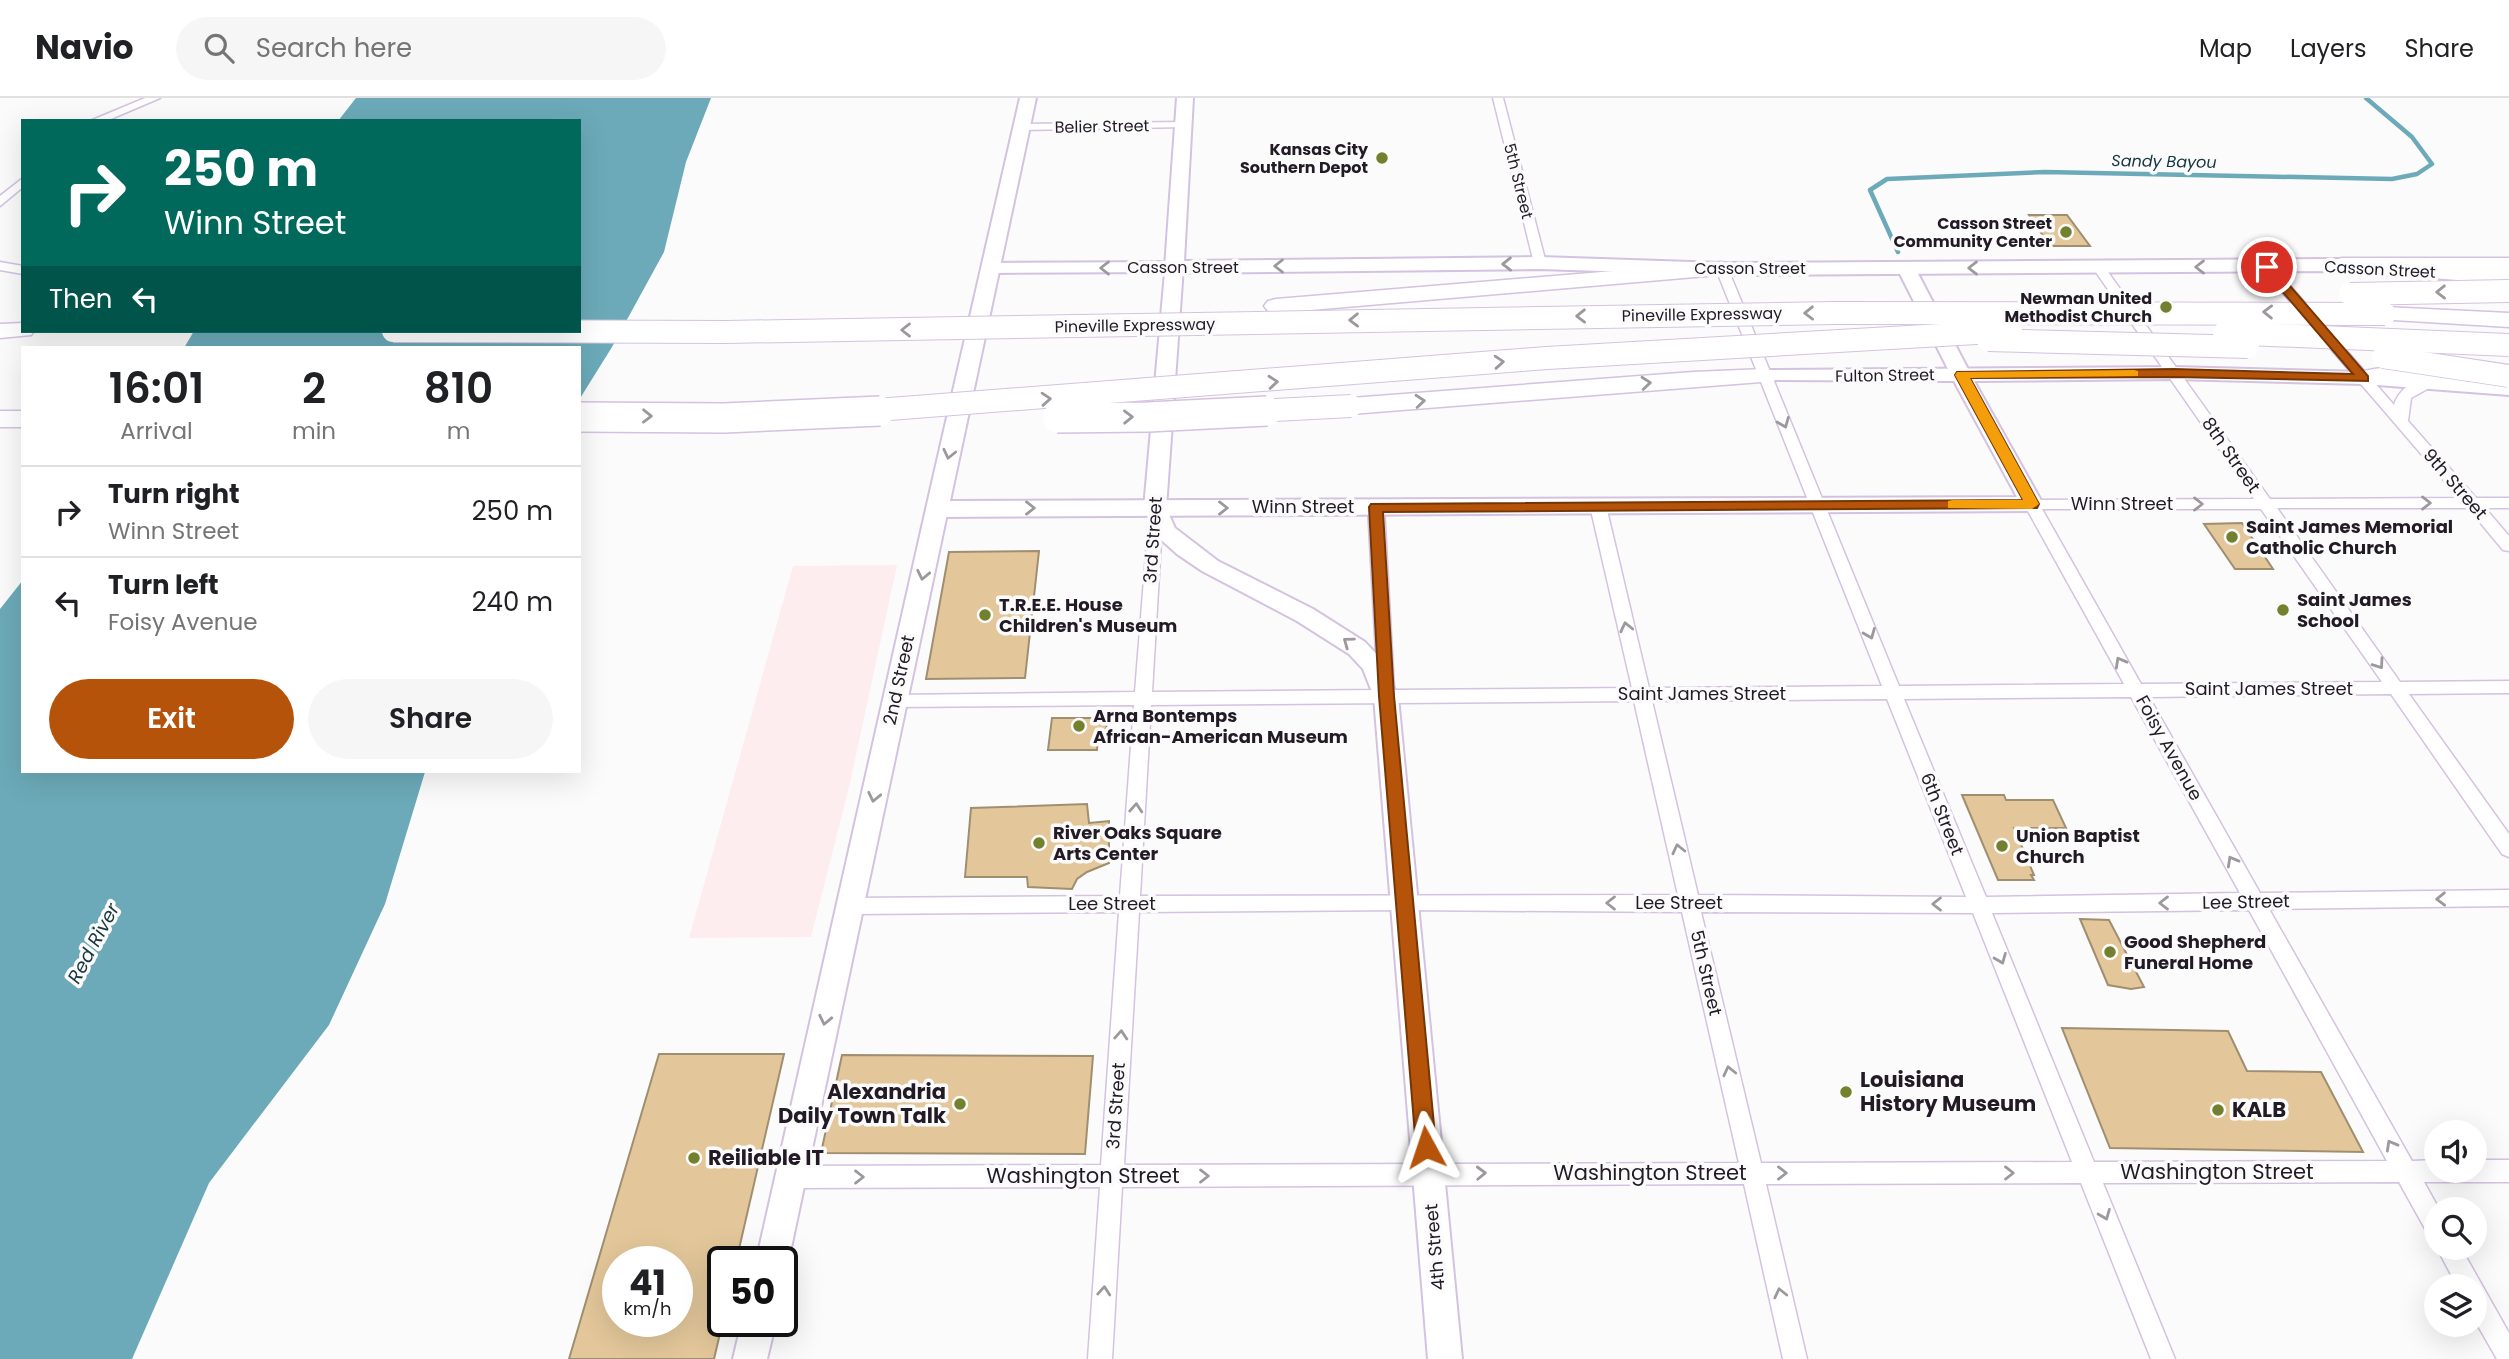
<!DOCTYPE html>
<html lang="en">
<head>
<meta charset="utf-8">
<style>
	:root { --surface:#fff; --page:#f6f6f6; --text:#202124; --muted:#757577; --line:#e0e0e0; --accent:#b45309 }
	body { margin:0; font-family:Poppins,sans-serif; background:var(--page); color:var(--text); height:100vh; display:flex; flex-direction:column; font-size:26px; white-space:nowrap }
	* { box-sizing:border-box; margin:0 }
	p { font-size:23px; color:var(--muted) }
	.icon { flex:none; width:38px; height:38px; fill:none; stroke:currentColor; stroke-width:2; stroke-linecap:round; stroke-linejoin:round }
	.map { position:relative; flex:1; overflow:hidden }
	.details { position:absolute; left:21px; top:248px; width:560px; height:427px; display:flex; flex-direction:column; background:var(--surface); border-radius:0px; box-shadow:0 7px 28px #0002 }
	.details>* { flex:none }
	.hud { position:absolute; left:21px; top:21px; width:560px; height:214px; border-radius:0px; box-shadow:0 7px 28px #0002; background:#00695c; color:#fff; overflow:hidden }
	.fabs { position:absolute; left:2424px; top:1022px; display:grid; gap:14px }
	.fabs a { display:grid; place-items:center; width:63px; height:63px; border-radius:50%; background:var(--surface); box-shadow:0 7px 28px #0002; font-size:35px }
	.speed { position:absolute; left:602px; top:1148px; display:flex; gap:14px; font-size:35px; font-weight:700; text-align:center }
	.speed>* { display:grid; place-content:center; width:91px; height:91px; border-radius:50%; background:var(--surface); box-shadow:0 7px 28px #0002; line-height:1 }
	.speed small { font-size:18px; font-weight:400 }
	.speed .limit { border:4px solid #111; border-radius:10px; background:#fff; color:#111 }
	.pin { position:absolute; display:grid; place-items:center; width:60px; height:60px; color:#fff; margin:-30px; border:4px solid #fff; border-radius:50%; box-shadow:0 2px 7px #0007 }
	.me { position:absolute; width:77px; margin:-38px; rotate:355deg; stroke-linejoin:round; filter:drop-shadow(0 0 5px #0008) }
	.turn { display:flex; align-items:center; gap:24px; height:147px; padding:0 28px; font-size:32px }
	.turn .icon { width:91px; height:91px; stroke-width:2.5 }
	.turn b { display:block; font-size:49px; line-height:60px }
	.then { display:flex; align-items:center; height:66px; padding:0 28px; background:#0003; gap:14px; font-size:26px }
	.eta { display:flex; justify-content:space-evenly; align-items:center; height:119px; text-align:center }
	.eta b { font-size:42px; font-weight:600; line-height:49px }
	.action { display:flex; gap:14px; margin-top:auto; padding:14px 28px }
	.action a { flex:1; height:80px; border-radius:42px; background:var(--accent); color:#fff; font-size:28px; font-weight:600; line-height:80px; text-align:center }
	.action a+a { background:var(--page); color:var(--text) }
	ul { padding:0; list-style:none }
	li { display:flex; align-items:center; gap:21px; height:91px; padding:0 28px; border-top:2px solid var(--line) }
	li div { flex:1 }
	li b { display:block; font-size:26px }
	li em { font-style:normal }
	header { display:flex; align-items:center; gap:42px; box-sizing:border-box; height:98px; padding:0 35px; background:var(--surface); border-bottom:2px solid var(--line) }
	header strong { font-size:33px }
	nav { display:flex; gap:38px; margin-inline-start:auto; font-size:24px }
	.search { width:490px; height:63px; background:var(--page); display:flex; align-items:center; gap:18px; box-sizing:border-box; padding:0 24px; border-radius:38px; color:var(--muted); font-size:26px }
	.map>svg:first-child { display:block }
</style>
</head>
<body>
<header>
<strong>Navio</strong>
<div class="search"><svg class="icon" aria-label="search" viewBox="0 0 24 24"><circle cx="10" cy="10" r="6"/><path d="M15 15l6 6"/></svg>Search here</div>
<nav><a>Map</a><a>Layers</a><a>Share</a></nav>
</header>
<div class="map">
<svg width="2509" height="1261" viewBox="0 0 2509 1261">
	<rect width="100%" height="100%" fill="#fbfbfb"/>
	<path fill="#feedee" d="M897,467l-47,218 -39,154 -122,1 104,-372z"/>
	<g fill="#6caab9">
		<path d="M356,0h355l-25,64 -22,90 -52,95 -33,53v-52h-395l10,-17h385v-210h-241z"/>
		<path d="M23,482v192h402l-40,132 -56,121 -120,158 -77,176h-132v-750z"/>
	</g>
	<g fill="none" stroke-linecap="round" stroke-linejoin="round">
		<path stroke="#6caab9" stroke-width="4.5" d="M1898,154l-28,-62 17,-11 158,-7 347,7 25,-5 15,-10 -20,-27 -46,-39"/>
	</g>
	<g fill="#e3c79a" stroke="#a08e71" stroke-width="2" fill-rule="evenodd">
		<path d="M2029,117h38l23,31h-40z"/>
		<path d="M2242,425l19,28 12,18h-38l-31,-45z"/>
		<path d="M1039,453l-14,127 -99,1 23,-127z"/>
		<path d="M1052,620h55l-1,18 -8,-1 -1,15h-49z"/>
		<path d="M1962,697h42l2,5h47l13,28h-52l20,47h-3l3,5h-36z"/>
		<path d="M1087,706l2,19 20,-2v42l-22,9 -10,7 -5,10 -44,-2 -1,-10h-62l6,-69z"/>
		<path d="M2080,821l29,1 35,67 -13,2 -23,-4z"/>
		<path d="M2062,930l166,3 19,40 74,1 42,80 -253,-4z"/>
		<path d="M659,956h125l-48,208h-13v59l-9,38h-145zM618,1164h59v59h-59z"/>
		<path d="M842,957l251,1 -8,98 -264,-1z"/>
	</g>
	<g fill="none" stroke-linecap="round" stroke-linejoin="round">
		<defs>
			<g id="street">
				<path d="M145,0h15l-54,23h-16z"/>
				<path d="M1493,0h10l43,165 -2,3 -4,1 -6,-4z"/>
				<path d="M1183,24l4,1v4l-167,3 -6,-3 6,-3z"/>
				<path d="M23,80v9l-23,19v-10z"/>
				<path d="M0,164l23,4v8l-23,-4z"/>
				<path d="M2267,165l4,1 123,141c5,-16 20,-27 37,-24v6l-20,11 -3,23 68,77h33v10h-24l24,28v15l-6,-1 -35,-42h-191l123,174 109,-1v12l-100,1 100,140v23l-7,-3 -111,-160 -242,3 111,196 249,-3v16l-240,3 143,252 24,-1v11h38v-11h35v22h-85l15,27h-3v28l-8,-3 -29,-52 -296,1 72,176h-24l-70,-176 -315,1 41,175h-24l-39,-175 -622,3 -10,172h-24l12,-172 -310,1 -8,-3 -3,-8 3,-8 8,-3 311,-1 18,-253 -269,2 -7,-2 -3,-6 3,-6 7,-2 270,-2 14,-191 -239,2 -6,-1 -3,-5 3,-5 6,-1 240,-3 15,-188 5,-1 8,5 -11,184 226,-2 -10,-183 8,-5 8,5 10,183 238,-2 -42,-182 8,-5 8,5 43,182 233,-2 -166,-417 6,-4 6,4 171,417 225,-2 -100,-180 3,-4 227,-1 -161,-231 2,-3h8l167,234 189,-1 -196,-228v-6zM2042,411h219l121,173 -241,2zM2131,599l109,196 -254,4 -82,-198zM1887,601l79,198 -268,-2 -46,-194zM1634,603l44,194 -538,1 11,-191zM1404,812l278,2 57,251 -615,2 15,-253zM2249,812l138,251 -293,1 -102,-249zM1701,814l272,1 99,249 -311,1z"/>
				<path d="M2437,1150h24l48,85v26h-12l-23,-40v-33h-17z"/>
			</g>
			<g id="secondary">
				<path d="M1174,164l9,5 -17,241 9,20 43,33 95,48 52,33 16,17 17,38 64,662h-34l-54,-662 -11,-28 -14,-15 -52,-33 -95,-50 -25,-17 -19,-17 -14,-29 21,-236 -174,1 -9,-5 9,-5z"/>
				<path d="M1906,165l9,5 56,107 -3,4h-14l-3,-4 -54,-107z"/>
				<path d="M937,404l8,2 3,5 -160,753 -6,12v-12h-26l170,-753 3,-5z"/>
				<path d="M742,1223h34l-9,38h-34z"/>
			</g>
			<g id="primary">
				<path d="M1020,0h16l-86,403 1067,-4 -63,-116 -196,-1 -3,-4 3,-4 7,-2 409,-3 190,5 145,11v12l-145,-11 -190,-5 -200,2 69,123 -3,5 -8,2 -1095,6 -8,-3 -3,-5z"/>
				<path d="M1177,0h16l-9,163 356,-4 182,6 620,-4 167,13v12l-167,-13 -620,4 -182,-6 -366,4 -9,-6z"/>
			</g>
			<g id="highway">
				<path d="M2342,160h167v14l-175,-2 -3,-5 3,-5z"/>
				<path d="M1722,164l8,2 3,5 -3,5 -454,39 -8,-2 -4,-5 4,-5 8,-2z"/>
				<path d="M2385,209l124,6v14l-132,-8 -4,-5 4,-5z"/>
				<path d="M23,225v8h11l-3,4 -31,3v-14z"/>
				<path d="M2453,266l9,2 3,5 -3,5 -98,9 -9,-2 -3,-5 3,-5c32,-8 66,-9 98,-9z"/>
				<path d="M1765,271l9,2 3,5 -3,5 -423,33 -9,-2 -4,-6 4,-6 9,-2 342,-26z"/>
				<rect x="0" y="313" width="23" height="16"/>
			</g>
		</defs>
		<use href="#street" stroke="#d4c2e1" stroke-width="3"/>
		<use href="#secondary" stroke="#d4c2e1" stroke-width="4"/>
		<use href="#primary" stroke="#d4c2e1" stroke-width="4"/>
		<use href="#highway" stroke="#d4c2e1" stroke-width="3"/>
		<use href="#street" fill="#fff" fill-rule="evenodd"/>
		<use href="#secondary" fill="#fff" fill-rule="evenodd"/>
		<use href="#primary" fill="#fff" fill-rule="evenodd"/>
		<use href="#highway" fill="#fff" fill-rule="evenodd"/>
		<defs>
			<g id="highway-bridge-far1">
				<path d="M2350,196l159,-3"/>
				<path d="M393,233l334,1 1107,-19 551,1"/>
				<path d="M2224,235l285,12"/>
				<path d="M1988,242l260,7"/>
				<path d="M2383,259l126,19"/>
				<path d="M851,314l696,-54 464,-27"/>
				<path d="M1234,314l117,-6"/>
			</g>
			<g id="highway-bridge">
				<path d="M579,319l145,1 156,-7"/>
				<path d="M1057,320l91,-1 119,-6"/>
			</g>
		</defs>
		<use href="#highway-bridge-far1" stroke="#d4c2e1" stroke-width="24" stroke-linecap="butt"/>
		<use href="#highway-bridge" stroke="#d4c2e1" stroke-width="32" stroke-linecap="butt"/>
		<use href="#highway-bridge-far1" stroke="#fff" stroke-width="22"/>
		<use href="#highway-bridge" stroke="#fff" stroke-width="29"/>
	</g>
	<defs><path id="oneway-chevron" d="M-2-3.5L2.5 0L-2 3.5" fill="none" stroke-width="1.6" stroke-linecap="round" stroke-linejoin="round" transform="scale(1.75)"/></defs>
	<g stroke="#9c989d">
		<use href="#oneway-chevron" transform="translate(1507 166) rotate(179)"/>
		<use href="#oneway-chevron" transform="translate(1279 168) rotate(180)"/>
		<use href="#oneway-chevron" transform="translate(2200 169) rotate(180)"/>
		<use href="#oneway-chevron" transform="translate(1105 170) rotate(180)"/>
		<use href="#oneway-chevron" transform="translate(1973 170) rotate(180)"/>
		<use href="#oneway-chevron" transform="translate(2441 194) rotate(179)"/>
		<use href="#oneway-chevron" transform="translate(2268 214) rotate(-179)"/>
		<use href="#oneway-chevron" transform="translate(1809 215) rotate(179)"/>
		<use href="#oneway-chevron" transform="translate(1581 218) rotate(179)"/>
		<use href="#oneway-chevron" transform="translate(1354 222) rotate(179)"/>
		<use href="#oneway-chevron" transform="translate(906 232) rotate(180)"/>
		<use href="#oneway-chevron" transform="translate(1499 264) rotate(-4)"/>
		<use href="#oneway-chevron" transform="translate(1273 284) rotate(-5)"/>
		<use href="#oneway-chevron" transform="translate(1646 285) rotate(-5)"/>
		<use href="#oneway-chevron" transform="translate(1046 301) rotate(-4)"/>
		<use href="#oneway-chevron" transform="translate(1420 303) rotate(-5)"/>
		<use href="#oneway-chevron" transform="translate(647 318) rotate(1)"/>
		<use href="#oneway-chevron" transform="translate(1128 319) rotate(-1)"/>
		<use href="#oneway-chevron" transform="translate(1784 325) rotate(68)"/>
		<use href="#oneway-chevron" transform="translate(949 356) rotate(103)"/>
		<use href="#oneway-chevron" transform="translate(2426 405)"/>
		<use href="#oneway-chevron" transform="translate(2198 406)"/>
		<use href="#oneway-chevron" transform="translate(1030 410)"/>
		<use href="#oneway-chevron" transform="translate(1223 410)"/>
		<use href="#oneway-chevron" transform="translate(923 477) rotate(102)"/>
		<use href="#oneway-chevron" transform="translate(1626 529) rotate(-103)"/>
		<use href="#oneway-chevron" transform="translate(1870 536) rotate(68)"/>
		<use href="#oneway-chevron" transform="translate(1348 544) rotate(-144)"/>
		<use href="#oneway-chevron" transform="translate(2120 564) rotate(-119)"/>
		<use href="#oneway-chevron" transform="translate(2379 566) rotate(55)"/>
		<use href="#oneway-chevron" transform="translate(874 699) rotate(102)"/>
		<use href="#oneway-chevron" transform="translate(1136 710) rotate(-86)"/>
		<use href="#oneway-chevron" transform="translate(1678 751) rotate(-103)"/>
		<use href="#oneway-chevron" transform="translate(2232 763) rotate(-119)"/>
		<use href="#oneway-chevron" transform="translate(2441 801) rotate(179)"/>
		<use href="#oneway-chevron" transform="translate(1611 805) rotate(-180)"/>
		<use href="#oneway-chevron" transform="translate(2164 805) rotate(180)"/>
		<use href="#oneway-chevron" transform="translate(1937 806) rotate(-180)"/>
		<use href="#oneway-chevron" transform="translate(2001 861) rotate(68)"/>
		<use href="#oneway-chevron" transform="translate(825 922) rotate(102)"/>
		<use href="#oneway-chevron" transform="translate(1121 937) rotate(-86)"/>
		<use href="#oneway-chevron" transform="translate(1729 973) rotate(-103)"/>
		<use href="#oneway-chevron" transform="translate(2391 1047) rotate(-119)"/>
		<use href="#oneway-chevron" transform="translate(1481 1075) rotate(-2)"/>
		<use href="#oneway-chevron" transform="translate(1782 1075)"/>
		<use href="#oneway-chevron" transform="translate(2009 1075)"/>
		<use href="#oneway-chevron" transform="translate(1204 1078)"/>
		<use href="#oneway-chevron" transform="translate(859 1079)"/>
		<use href="#oneway-chevron" transform="translate(2105 1117) rotate(68)"/>
		<use href="#oneway-chevron" transform="translate(1104 1193) rotate(-86)"/>
		<use href="#oneway-chevron" transform="translate(1780 1195) rotate(-103)"/>
	</g>
	<path fill="#b45309" stroke="#753606" stroke-width="2" d="M2263,166h8l97,112v5l-194,-4 -204,1 69,126 -2,4 -654,4 11,184 42,451 -3,7 -7,3 -7,-3 -3,-7 -37,-451 -10,-189 2,-3 652,-4 -68,-125 2,-3 217,-3 179,5 -90,-105z"/>
	<path fill="#f59e0b" d="M2134,272l4,1v5l-168,2 69,126 -7,5 -84,-1v-7l5,-1h70l-68,-125 2,-3z"/>
	<g fill="#73802e" stroke="#fbfbfb" stroke-width="2.5">
		<circle cx="1382" cy="60" r="7"/>
		<circle cx="2066" cy="134" r="7"/>
		<circle cx="2166" cy="209" r="7"/>
		<circle cx="2232" cy="439" r="7"/>
		<circle cx="2283" cy="512" r="7"/>
		<circle cx="985" cy="517" r="7"/>
		<circle cx="1079" cy="628" r="7"/>
		<circle cx="1039" cy="745" r="7"/>
		<circle cx="2002" cy="748" r="7"/>
		<circle cx="2110" cy="854" r="7"/>
		<circle cx="1846" cy="994" r="7"/>
		<circle cx="960" cy="1006" r="7"/>
		<circle cx="2218" cy="1012" r="7"/>
		<circle cx="694" cy="1060" r="7"/>
	</g>
	<g text-anchor="middle" stroke-width="7" stroke-linejoin="round" paint-order="stroke">
		<g font-size="16" fill="#221b26" stroke="#fbfbfb">
			<text transform="translate(1102 28) rotate(-1)" y="6">Belier Street</text>
			<text transform="translate(1519 83) rotate(76)" y="6">5th Street</text>
			<text x="1183" y="175">Casson Street</text>
			<text x="1750" y="176">Casson Street</text>
			<text transform="translate(2380 171) rotate(3)" y="6">Casson Street</text>
			<text transform="translate(1702 216) rotate(-1)" y="6">Pineville Expressway</text>
			<text transform="translate(1135 227) rotate(-1)" y="6">Pineville Expressway</text>
			<text transform="translate(1885 277) rotate(-1)" y="6">Fulton Street</text>
		</g>
		<g font-size="16" font-weight="bold" fill="#221b26" stroke="#fbfbfb" text-anchor="end">
			<text x="1368" y="57">Kansas City<tspan x="1368" dy="18">Southern Depot</tspan></text>
			<text x="2052" y="131">Casson Street<tspan x="2052" dy="18">Community Center</tspan></text>
			<text x="2152" y="206">Newman United<tspan x="2152" dy="18">Methodist Church</tspan></text>
		</g>
		<g font-size="16" font-style="italic" fill="#17363e" stroke="#fbfbfb">
			<text transform="translate(2164 63) rotate(1)" y="6">Sandy Bayou</text>
		</g>
		<g font-size="18" fill="#221b26" stroke="#fbfbfb">
			<text transform="translate(2231 357) rotate(55)" y="6">8th Street</text>
			<text transform="translate(2455 386) rotate(49)" y="6">9th Street</text>
			<text x="2122" y="412">Winn Street</text>
			<text x="1303" y="415">Winn Street</text>
			<text transform="translate(1153 442) rotate(-86)" y="6">3rd Street</text>
			<text transform="translate(899 582) rotate(-78)" y="6">2nd Street</text>
			<text x="2269" y="597">Saint James Street</text>
			<text x="1702" y="602">Saint James Street</text>
			<text transform="translate(2169 650) rotate(61)" y="6">Foisy Avenue</text>
			<text transform="translate(1942 716) rotate(68)" y="6">6th Street</text>
			<text transform="translate(2246 804) rotate(-1)" y="6">Lee Street</text>
			<text x="1679" y="811">Lee Street</text>
			<text x="1112" y="812">Lee Street</text>
			<text transform="translate(1706 875) rotate(77)" y="6">5th Street</text>
			<text transform="translate(1116 1008) rotate(-86)" y="6">3rd Street</text>
			<text transform="translate(1435 1149) rotate(-95)" y="6">4th Street</text>
		</g>
		<g font-size="18" font-weight="bold" fill="#221b26" stroke="#fbfbfb" text-anchor="start">
			<text x="2246" y="435">Saint James Memorial<tspan x="2246" dy="21">Catholic Church</tspan></text>
			<text x="2297" y="508">Saint James<tspan x="2297" dy="21">School</tspan></text>
			<text x="999" y="513">T.R.E.E. House<tspan x="999" dy="21">Children's Museum</tspan></text>
			<text x="1093" y="624">Arna Bontemps<tspan x="1093" dy="21">African-American Museum</tspan></text>
			<text x="1053" y="741">River Oaks Square<tspan x="1053" dy="21">Arts Center</tspan></text>
			<text x="2016" y="744">Union Baptist<tspan x="2016" dy="21">Church</tspan></text>
			<text x="2124" y="850">Good Shepherd<tspan x="2124" dy="21">Funeral Home</tspan></text>
		</g>
		<g font-size="19" font-style="italic" fill="#17363e" stroke="#fbfbfb">
			<text transform="translate(93 845) rotate(-62)" y="7">Red River</text>
		</g>
		<g font-size="21" font-weight="bold" fill="#221b26" stroke="#fbfbfb" text-anchor="start">
			<text x="1860" y="989">Louisiana<tspan x="1860" dy="24">History Museum</tspan></text>
			<text x="946" y="1001" text-anchor="end">Alexandria<tspan x="946" dy="24">Daily Town Talk</tspan></text>
			<text x="2232" y="1019">KALB</text>
			<text x="708" y="1067">Reiliable IT</text>
		</g>
		<g font-size="21" fill="#221b26" stroke="#fbfbfb">
			<text x="2217" y="1081">Washington Street</text>
			<text x="1650" y="1082">Washington Street</text>
			<text x="1083" y="1085">Washington Street</text>
		</g>
	</g>
</svg>
<div class="fabs">
<a><svg class="icon" aria-label="sound" viewBox="0 0 24 24"><path d="M4 9h4l5-4v14l-5-4H4zM17 9q2 3 0 6"/></svg></a>
<a><svg class="icon" aria-label="search" viewBox="0 0 24 24"><circle cx="10" cy="10" r="6"/><path d="M15 15l6 6"/></svg></a>
<a><svg class="icon" aria-label="layers" viewBox="0 0 24 24"><path d="M12 4l9 5-9 5-9-5zM3 14l9 5 9-5"/></svg></a>
</div>
<div class="speed"><div>41<small>km/h</small></div><div class="limit">50</div></div>
<div class="pin" style="left:2267px;top:169px;background:#d93025"><svg class="icon" aria-label="arrive" viewBox="0 0 24 24"><path d="M6 21V4h12l-3 4 3 4H6"/></svg></div>
<svg class="me" style="left:1426px;top:1049px" viewBox="-20 -20 40 40"><path d="M0-17L14 15 0 8-14 15z" fill="#b45309" stroke="#fff" stroke-width="4"/></svg>
<div class="hud">
<div class="turn"><svg class="icon" aria-label="right" viewBox="0 0 24 24"><path d="M7 20v-9h11M14 6l5 5-5 5"/></svg><div><b>250 m</b>Winn Street</div></div>
<div class="then">Then<svg class="icon" aria-label="left" viewBox="0 0 24 24"><path d="M17 20v-9H6M10 6l-5 5 5 5"/></svg></div>
</div>
<section class="details">
<div class="eta">
<div><b>16:01</b><p>Arrival</p></div>
<div><b>2</b><p>min</p></div>
<div><b>810</b><p>m</p></div>
</div>
<ul>
<li><svg class="icon" aria-label="right" viewBox="0 0 24 24"><path d="M7 20v-9h11M14 6l5 5-5 5"/></svg><div><b>Turn right</b><p>Winn Street</p></div><em>250 m</em></li>
<li><svg class="icon" aria-label="left" viewBox="0 0 24 24"><path d="M17 20v-9H6M10 6l-5 5 5 5"/></svg><div><b>Turn left</b><p>Foisy Avenue</p></div><em>240 m</em></li>
</ul>
<div class="action"><a>Exit</a><a>Share</a></div>
</section>
</div>
</body>
</html>
